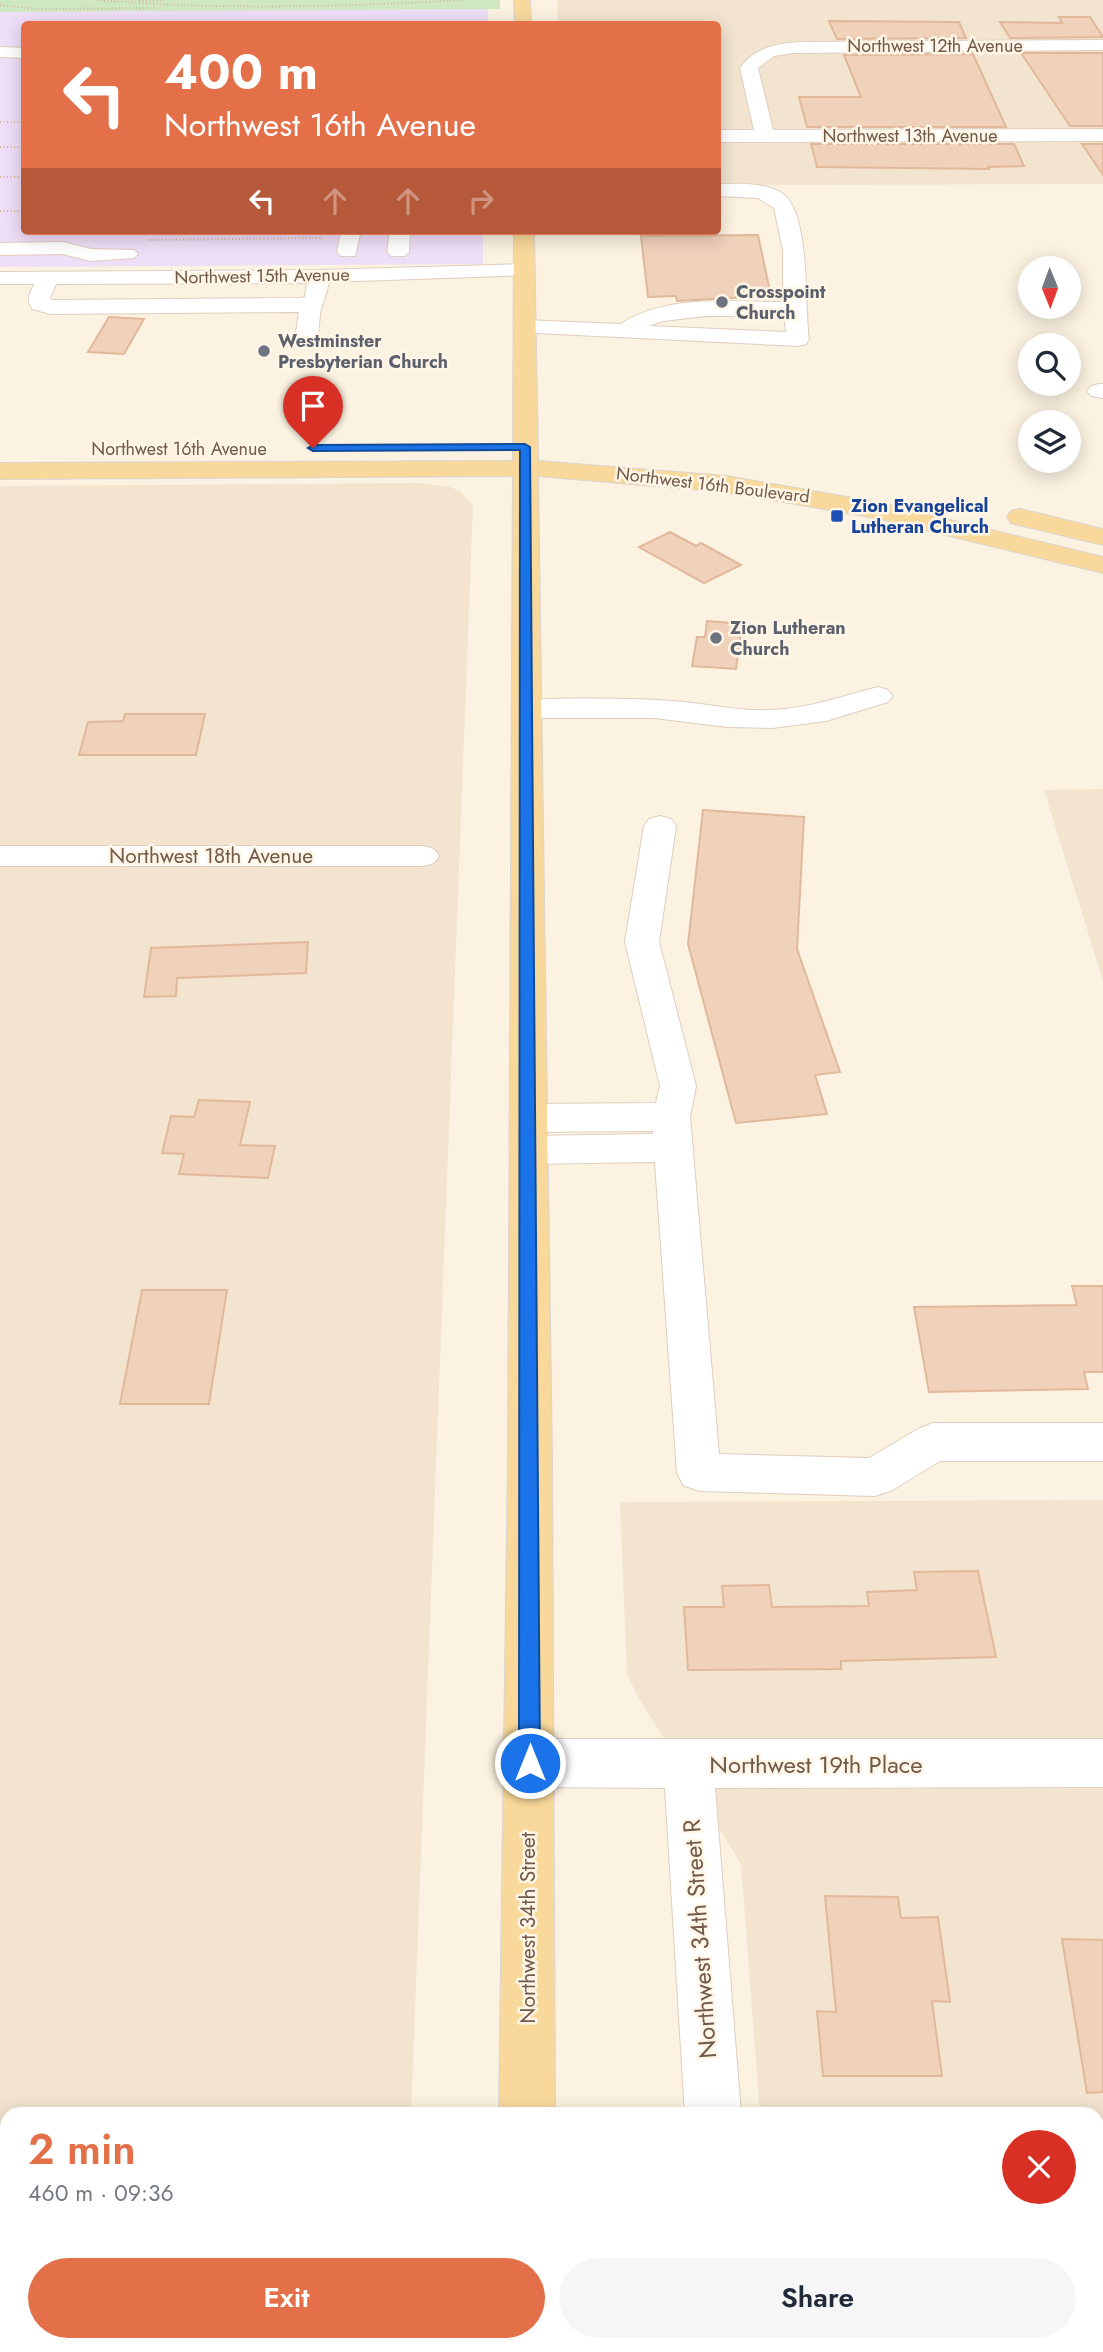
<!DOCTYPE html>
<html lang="en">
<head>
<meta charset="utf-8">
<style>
	:root { --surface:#fff; --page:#f6f6f7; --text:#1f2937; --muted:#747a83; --accent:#e37049 }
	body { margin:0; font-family:Jost,sans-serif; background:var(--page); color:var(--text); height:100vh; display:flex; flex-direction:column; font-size:26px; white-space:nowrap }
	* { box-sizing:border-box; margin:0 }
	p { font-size:23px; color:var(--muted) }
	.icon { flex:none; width:38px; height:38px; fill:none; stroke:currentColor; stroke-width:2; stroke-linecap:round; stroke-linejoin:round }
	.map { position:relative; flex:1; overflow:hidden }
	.panel { position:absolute; left:0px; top:2107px; width:1104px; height:245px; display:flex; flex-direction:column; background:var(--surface); border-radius:21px 21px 0 0; box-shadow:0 4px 18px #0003 }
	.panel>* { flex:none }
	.hud { position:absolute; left:21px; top:21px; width:700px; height:214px; border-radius:7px; box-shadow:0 4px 18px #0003; background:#e37049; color:#fff; overflow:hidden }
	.needle { width:46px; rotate:179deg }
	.controls { position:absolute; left:1018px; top:256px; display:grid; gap:14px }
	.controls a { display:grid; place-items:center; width:63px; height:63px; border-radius:50%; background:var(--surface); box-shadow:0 4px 18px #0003; font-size:35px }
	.pin { position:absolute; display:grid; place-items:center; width:60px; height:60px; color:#fff; margin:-72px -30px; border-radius:50% 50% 50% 0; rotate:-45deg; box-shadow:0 0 7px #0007 }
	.pin .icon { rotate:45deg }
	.me { position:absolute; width:77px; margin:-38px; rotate:0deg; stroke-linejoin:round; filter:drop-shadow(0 0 5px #0008) }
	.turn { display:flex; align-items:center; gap:24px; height:147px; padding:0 28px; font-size:32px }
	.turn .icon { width:91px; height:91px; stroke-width:2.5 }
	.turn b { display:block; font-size:49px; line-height:60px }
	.lanes { display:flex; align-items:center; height:66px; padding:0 28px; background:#0003; justify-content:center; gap:35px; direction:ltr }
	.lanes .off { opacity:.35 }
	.round { display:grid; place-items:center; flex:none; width:74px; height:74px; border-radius:37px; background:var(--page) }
	.head { display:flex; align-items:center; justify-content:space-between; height:119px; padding:0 28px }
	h1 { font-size:42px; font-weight:600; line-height:52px; color:var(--accent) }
	.primary-button { display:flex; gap:14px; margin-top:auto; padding:14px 28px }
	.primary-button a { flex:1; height:80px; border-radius:42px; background:var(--accent); color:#fff; font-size:28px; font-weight:600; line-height:80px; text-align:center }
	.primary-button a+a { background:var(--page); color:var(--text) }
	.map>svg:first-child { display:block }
</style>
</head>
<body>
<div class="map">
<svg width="1103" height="2352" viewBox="0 0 1103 2352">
	<rect width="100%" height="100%" fill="#fbf2e1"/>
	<g fill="#f3e4d0">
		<path d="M557,0h546v184l-385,1v-161h-160z"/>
		<path d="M419,483l31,4 10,4 13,14 -62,1609h-404v231h395v7h-402v-1866z"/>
		<path d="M1103,789v192l-59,-191z"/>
		<path d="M1103,1500v852h-325v-7h319v-231h-337l-19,-250 -104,-169 -10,-21 -7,-172z"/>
	</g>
	<path fill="#efdef7" d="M488,9v15h-464v207h459v33l-483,3v-255z"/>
	<path fill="#cfe8c1" d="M0,0h500v9l-500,3z"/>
	<g fill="#f0d1ba" stroke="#e2b89b" stroke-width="2">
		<path d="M1059,17h31l13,20 -93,1 -10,-16 62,1z"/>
		<path d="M829,21l130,1 7,16 -129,1z"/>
		<path d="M1021,53h82v73h-33z"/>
		<path d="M973,54l33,73h-199l-8,-30h62l-17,-42z"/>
		<path d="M811,144h203l10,22 -36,1 1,2 -172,-2z"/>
		<path d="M1082,144h21v31z"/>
		<path d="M758,235l13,61 -94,5 -1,-5 -28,1 -7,-61z"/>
		<path d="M109,317l35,2 -20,35 -36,-2z"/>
		<path d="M670,532l26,14 5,-3 40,22 -37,18 -65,-36z"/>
		<path d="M707,621l35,3 -6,45 -44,-3 5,-29h8z"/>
		<path d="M125,714h80l-9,41h-117l9,-33 35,-1z"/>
		<path d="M703,810l101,7 -7,132 43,123 -25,3 12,39 -91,9 -48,-179z"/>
		<path d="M308,942l-2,31 -129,5 -1,18 -32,1 7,-49z"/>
		<path d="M199,1100l51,2 -10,43 35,1 -7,32 -89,-4 5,-20 -22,-1 9,-37 23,1z"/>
		<path d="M1072,1286h31v86h-19l4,17 -159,3 -15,-85 163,-2z"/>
		<path d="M142,1290h85l-18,114h-89z"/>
		<path d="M978,1571l18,86 -155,4v8l-153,1 -4,-63h40l-2,-21 47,-1 3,22 97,-1 -2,-14 50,-2 -3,-18z"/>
		<path d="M825,1896l73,1 3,21 37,-1 12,85 -18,-1 10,75h-119l-6,-65 19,1z"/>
		<path d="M1062,1939l41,1v152l-16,1z"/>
	</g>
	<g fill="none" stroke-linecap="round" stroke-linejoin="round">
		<defs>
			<g id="minor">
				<path d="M1103,40v10l-309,3 -20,3 -16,12 15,62 330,-1v12l-385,1v-12h36l-14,-62c15,-21 38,-25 63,-26z"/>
				<path d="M0,47l24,1v10l-24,-1z"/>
				<path d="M718,184c20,0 46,-2 64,9 29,20 22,112 27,146l-3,5 -8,2 -282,-14 -3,-5 3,-5 8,-2 97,4c45,-30 110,-22 162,-22v-52l-9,-42 -16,-10 -40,-2zM706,316h78l2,16 -137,-6 14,-5z"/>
				<path d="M341,231h20l-6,25h-14l-4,-4z"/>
				<path d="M390,231h20l-1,21 -4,4h-14l-4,-4z"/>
				<path d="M63,242l28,7 43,1 4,4 -4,4 -43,3 -28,-7 -63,1v-12z"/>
				<path d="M524,264l8,1 3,5 -3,5 -203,7c-2,10 -5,19 -8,27 -3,11 0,24 -7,34h-16l-3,-5 4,-26 -248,2 -19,-5c-6,-10 -2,-15 2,-25h-34v-12l319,-2zM307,283l-2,14 -5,1 -248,2 -2,-2 6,-14z"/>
				<path d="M1099,384h4v14l-12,-2 -4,-5 4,-5z"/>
				<path d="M878,687l10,3 5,6 -5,6 -62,19 -54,7 -44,-1 -74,-9h-127l-11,-3 -4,-6 4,-6 11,-3c48,-2 97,-2 145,1 34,2 66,11 101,9 37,-2 70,-14 105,-23z"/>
				<path d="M660,816l11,3 5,7 -17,116 37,144 -6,31 29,337 150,4 49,-29 15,-6h170v38h-163l-49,30 -16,5 -176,-5 -16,-6 -6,-13 -22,-310 -127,2 -13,-4 -6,-10 6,-10 13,-4 125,-2v-3l-125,1 -13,-4 -6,-10 6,-10 13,-4 128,-1 4,-17 -35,-144 19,-116 5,-7z"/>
				<path d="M0,846h423l11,3 5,7 -5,7 -11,3h-423z"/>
				<path d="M530,1739h573v48l-388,1 26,326h-56l-20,-326 -135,-1 -18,-7 -7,-17 7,-17z"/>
				<path d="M699,2345h60l1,7h-60z"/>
			</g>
			<g id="major">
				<path d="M514,0h16l1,24h-16z"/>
				<path d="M514,231h20l4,230 188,15 150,26 227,55v16l-227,-55 -150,-26 -188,-16 14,987 3,651h-56l9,-651 5,-987 -513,3v-16l513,-2z"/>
				<path d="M1020,509l83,20v16l-92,-22 -4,-6 4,-6z"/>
				<rect x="497" y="2345" width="60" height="7"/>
			</g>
		</defs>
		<use href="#minor" stroke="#dfcebe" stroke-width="2"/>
		<use href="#major" stroke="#dad4d0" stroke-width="2"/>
		<g stroke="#d4b49d" stroke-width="2" stroke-dasharray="1 2.5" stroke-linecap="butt">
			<path d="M97,0c122,10 244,7 366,0"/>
			<path d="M139,1l24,-1"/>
			<path d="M0,5l35,4 121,-1"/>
			<path d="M0,122h24"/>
			<path d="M0,147h24"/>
			<path d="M0,177h24"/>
			<path d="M0,211h24"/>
			<path d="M148,240l174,-2"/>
		</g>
		<use href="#minor" fill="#fff" fill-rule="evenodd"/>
		<use href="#major" fill="#f9d99b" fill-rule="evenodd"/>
	</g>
	<path fill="#1a73e8" stroke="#114b97" stroke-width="2" d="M525,444l5,3 10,1316 -3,7 -7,3 -8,-3 -3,-7 1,-1313 -207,1 -5,-3 5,-3z"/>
	<g fill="#6b7280" stroke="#fff6e7" stroke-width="2.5">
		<circle cx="722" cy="302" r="7"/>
		<circle cx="264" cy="351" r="7"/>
		<circle cx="716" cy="638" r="7"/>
	</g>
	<rect fill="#1a4fb4" stroke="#fff6e7" stroke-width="2.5" x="830" y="509" width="14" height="14" rx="3.5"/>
	<g text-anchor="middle" stroke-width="5" stroke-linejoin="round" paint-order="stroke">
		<g font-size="18" fill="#725949" stroke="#fff6e7">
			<text x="935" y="52">Northwest 12th Avenue</text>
			<text x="910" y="142">Northwest 13th Avenue</text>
			<text transform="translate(262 276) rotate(-1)" y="6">Northwest 15th Avenue</text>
			<text x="179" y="455">Northwest 16th Avenue</text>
			<text transform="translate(713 485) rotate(7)" y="6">Northwest 16th Boulevard</text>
		</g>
		<g font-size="18" font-weight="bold" fill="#5b616d" stroke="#fff6e7" text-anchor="start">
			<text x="736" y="298">Crosspoint<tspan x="736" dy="21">Church</tspan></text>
			<text x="278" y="347">Westminster<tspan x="278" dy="21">Presbyterian Church</tspan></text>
			<text x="730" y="634">Zion Lutheran<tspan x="730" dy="21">Church</tspan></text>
		</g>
		<g font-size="18" font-weight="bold" fill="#164399" stroke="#fff6e7" text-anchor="start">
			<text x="851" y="512">Zion Evangelical<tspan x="851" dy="21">Lutheran Church</tspan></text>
		</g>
		<g font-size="21" fill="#725949" stroke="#fff6e7">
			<text x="211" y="863">Northwest 18th Avenue</text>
			<text transform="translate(528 1928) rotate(-90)" y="7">Northwest 34th Street</text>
		</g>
		<g font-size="24" fill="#725949" stroke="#fff6e7">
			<text x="816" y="1773">Northwest 19th Place</text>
			<text transform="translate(700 1939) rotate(-94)" y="8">Northwest 34th Street R</text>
		</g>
	</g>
</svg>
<div class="controls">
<a><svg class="needle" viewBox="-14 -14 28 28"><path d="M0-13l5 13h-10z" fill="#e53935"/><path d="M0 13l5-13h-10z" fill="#747a83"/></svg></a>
<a><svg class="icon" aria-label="search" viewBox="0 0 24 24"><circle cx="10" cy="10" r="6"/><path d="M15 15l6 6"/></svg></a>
<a><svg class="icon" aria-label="layers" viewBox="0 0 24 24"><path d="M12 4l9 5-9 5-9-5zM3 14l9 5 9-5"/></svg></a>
</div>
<div class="pin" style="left:313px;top:448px;background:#d93025"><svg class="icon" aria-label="arrive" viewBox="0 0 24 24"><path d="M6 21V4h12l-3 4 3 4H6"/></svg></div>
<svg class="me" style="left:530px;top:1763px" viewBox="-20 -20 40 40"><circle r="17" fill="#1a73e8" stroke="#fff" stroke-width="3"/><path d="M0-11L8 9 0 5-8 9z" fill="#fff"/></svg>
<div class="hud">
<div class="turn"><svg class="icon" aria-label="left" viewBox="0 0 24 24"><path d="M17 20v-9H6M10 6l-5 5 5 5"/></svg><div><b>400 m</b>Northwest 16th Avenue</div></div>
<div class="lanes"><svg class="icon" aria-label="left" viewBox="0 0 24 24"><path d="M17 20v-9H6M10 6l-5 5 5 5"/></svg><svg class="icon off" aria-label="ahead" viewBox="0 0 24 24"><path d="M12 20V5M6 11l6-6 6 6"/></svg><svg class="icon off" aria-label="ahead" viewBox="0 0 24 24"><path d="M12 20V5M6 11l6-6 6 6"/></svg><svg class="icon off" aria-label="right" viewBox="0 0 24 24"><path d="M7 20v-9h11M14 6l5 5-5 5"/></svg></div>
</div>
<section class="panel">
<div class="head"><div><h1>2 min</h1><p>460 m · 09:36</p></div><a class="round" style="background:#d93025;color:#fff"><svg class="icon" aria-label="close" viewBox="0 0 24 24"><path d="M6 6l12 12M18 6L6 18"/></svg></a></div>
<div class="primary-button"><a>Exit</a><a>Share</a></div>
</section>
</div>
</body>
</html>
